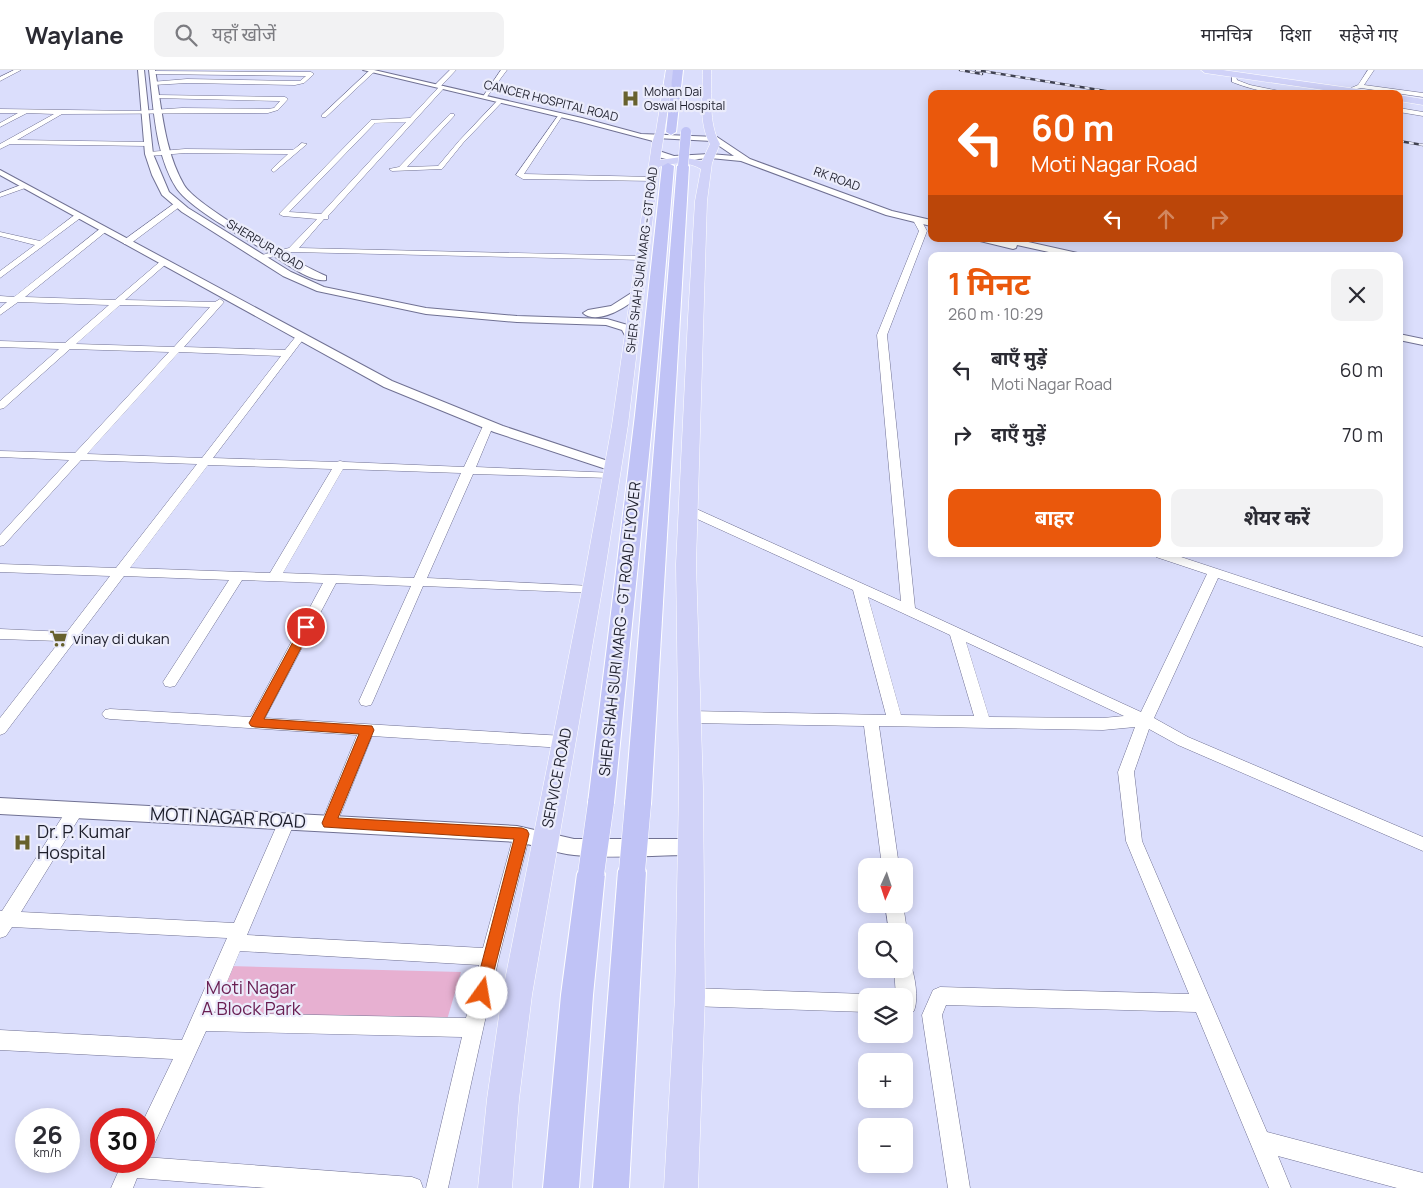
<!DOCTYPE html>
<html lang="hi">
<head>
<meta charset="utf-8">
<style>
	:root { --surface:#fff; --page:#f2f2f3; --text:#2b2b33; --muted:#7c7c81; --line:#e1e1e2; --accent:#ea580c }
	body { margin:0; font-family:Manrope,"Noto Sans Devanagari",sans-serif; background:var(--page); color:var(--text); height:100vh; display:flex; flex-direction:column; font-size:19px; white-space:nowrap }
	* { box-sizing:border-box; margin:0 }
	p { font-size:16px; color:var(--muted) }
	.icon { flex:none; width:28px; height:28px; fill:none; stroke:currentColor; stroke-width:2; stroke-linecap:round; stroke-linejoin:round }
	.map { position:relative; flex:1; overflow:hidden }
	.details { position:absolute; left:928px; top:182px; width:475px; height:305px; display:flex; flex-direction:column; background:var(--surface); border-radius:10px; box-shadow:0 2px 12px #0003 }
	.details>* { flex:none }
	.guide { position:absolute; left:928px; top:20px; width:475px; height:152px; border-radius:10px; box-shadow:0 2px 12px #0003; background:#ea580c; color:#fff; overflow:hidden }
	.needle { width:32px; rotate:183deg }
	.tools { position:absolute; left:858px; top:788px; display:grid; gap:10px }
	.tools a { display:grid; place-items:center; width:55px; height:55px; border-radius:10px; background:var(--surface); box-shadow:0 2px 12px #0003; font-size:25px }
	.speed { position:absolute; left:15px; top:1038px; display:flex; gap:10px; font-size:25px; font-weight:700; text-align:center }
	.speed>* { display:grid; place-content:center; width:65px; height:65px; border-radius:50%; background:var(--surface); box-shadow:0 2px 12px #0003; line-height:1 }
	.speed small { font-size:12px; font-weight:400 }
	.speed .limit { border:8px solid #d22; background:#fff; color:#111 }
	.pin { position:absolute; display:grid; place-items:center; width:42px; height:42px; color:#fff; margin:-21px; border:2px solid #fff; border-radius:50%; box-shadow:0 1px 5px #0007 }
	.me { position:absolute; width:55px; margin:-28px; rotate:13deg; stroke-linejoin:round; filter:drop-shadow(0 0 4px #0008) }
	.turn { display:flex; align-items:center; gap:18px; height:105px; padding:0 20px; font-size:22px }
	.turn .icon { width:65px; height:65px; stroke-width:2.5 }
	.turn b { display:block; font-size:35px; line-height:42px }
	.lanes { display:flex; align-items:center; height:48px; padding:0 20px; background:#0003; justify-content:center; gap:25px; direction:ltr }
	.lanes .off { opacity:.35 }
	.round { display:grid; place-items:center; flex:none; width:52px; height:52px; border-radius:10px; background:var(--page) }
	.summary { display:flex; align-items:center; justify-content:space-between; height:85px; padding:0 20px }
	h1 { font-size:30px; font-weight:700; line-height:38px; color:var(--accent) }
	.button { display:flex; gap:10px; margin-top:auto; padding:10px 20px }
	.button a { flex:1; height:58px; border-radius:10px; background:var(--accent); color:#fff; font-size:20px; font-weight:700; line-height:58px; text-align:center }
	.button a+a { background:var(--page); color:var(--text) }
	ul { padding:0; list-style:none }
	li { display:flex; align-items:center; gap:15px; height:65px; padding:0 20px }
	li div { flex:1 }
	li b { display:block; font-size:19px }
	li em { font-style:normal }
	header { display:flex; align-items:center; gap:30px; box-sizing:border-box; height:70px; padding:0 25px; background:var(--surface); border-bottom:1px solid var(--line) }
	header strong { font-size:24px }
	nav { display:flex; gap:28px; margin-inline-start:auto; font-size:18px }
	.search { width:350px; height:45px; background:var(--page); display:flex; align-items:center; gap:12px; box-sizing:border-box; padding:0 18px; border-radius:10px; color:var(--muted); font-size:19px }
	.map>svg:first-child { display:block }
</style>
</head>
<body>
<header>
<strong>Waylane</strong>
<div class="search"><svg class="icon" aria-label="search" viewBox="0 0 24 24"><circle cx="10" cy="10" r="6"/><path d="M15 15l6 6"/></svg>यहाँ खोजें</div>
<nav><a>मानचित्र</a><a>दिशा</a><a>सहेजे गए</a></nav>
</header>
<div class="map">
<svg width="1423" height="1118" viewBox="0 0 1423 1118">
	<rect width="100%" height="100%" fill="#dbdefc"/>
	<path fill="#e7b0d1" d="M229,896l232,6 -17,58h-237z"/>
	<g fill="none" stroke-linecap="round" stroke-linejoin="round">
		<defs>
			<g id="minor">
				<path d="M14,0h7l-21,11v-4z"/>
				<path d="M370,0l5,1 -49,46h-4v-2z"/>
				<path d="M450,0h6l-15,16h3v2l-116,128v3h-4l-25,29 343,8h3v4l-353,-8 -34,8v-4l31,-8 28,-29 -34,-3 -4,-2 92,-94 39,-2 29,-31 -5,-1zM406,52l-85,92 -32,-2 86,-89z"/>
				<path d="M501,0h6l-21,28h-4z"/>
				<path d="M1368,0h6l-10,15 59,8v4l-62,-9 -10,2v-2l7,-3z"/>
				<path d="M152,1l159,1 3,2 -10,9 -9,2 -108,-2 -34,2 -2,-3 36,-3 108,2h5l6,-5 -156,-2z"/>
				<path d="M1232,6h4l1,4 13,5 44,9c-22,0 -42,-4 -62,-12z"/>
				<path d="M157,25l128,2 3,2 -10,11 -10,3 -206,1 -45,26 130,2 3,2 -3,2 -137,-2 -10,5v-5l54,-30 -27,-1 -27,14v-4l18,-10h-18v-4l137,2 45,-3 86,1 6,-1 6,-7 -125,-3z"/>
				<path d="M498,30l5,1 -40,42 -21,26 -50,2 -3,-2 10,-2 51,-53h4v2l-47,51 31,-1 21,-25z"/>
				<path d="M1399,38l24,4v4l-24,-4z"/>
				<path d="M560,43l3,2 -39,59 129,3h3v4l-133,-2 -7,-4z"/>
				<path d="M302,73l5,1 -33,28 -2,-1v-2l16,-15 -103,-1 -36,3 -3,-2 3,-2 36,-3 108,1z"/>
				<path d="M21,115l7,2 -28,10v-4z"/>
				<path d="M175,133l7,2 -52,39h-6v-4z"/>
				<path d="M76,144l7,2 -83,62v-7l35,-26 -35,-9v-4l40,9z"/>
				<path d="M914,148h6l7,13 -40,104 28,273 226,104 66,-138 -51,-17 -2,-3h18l251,83v10l-205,-69 -64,140 34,19 235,100v14l-245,-106 -29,-16 -15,43 8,69 125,291 156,41v15h-26l-119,-32 13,32h-22l-73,-176 -250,-7 -4,10 28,173h-22l-26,-173 11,-25 7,-3 249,7 -63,-153 -8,-69 17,-45 -32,3 -224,-4 20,140h-17l-18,-140 -175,-3 -5,-2 -3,-4 3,-4 5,-2 197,4 -33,-125 -169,-77 -2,-3 6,-4 4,1 209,94 -24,-266 42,-104 -6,-11zM868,527l82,38 24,81 -73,-1zM966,572l158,74 -21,2 -114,-1z"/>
				<path d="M101,158l7,2 -83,67 90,3 48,-41 4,3 -1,2 -41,36 90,2 5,-3 4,3 -40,45 101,3 12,-15h6l2,2 -92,121 123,4 4,-1 5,1 119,5 19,-41 5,-3 5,3 -17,41 139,6 2,2 -6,3 -138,-4 -46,104 165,8 5,1 2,3 -2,3 -174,-7 -50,115 -2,4 -5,1 -5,-1 -2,-4 52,-115 -75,-3 -71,135 299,18 5,2 3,4 -3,4 -5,2 -192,-12 -37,92 -6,2 -6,-2 -2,-5 36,-88 -247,-16 -5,-1 -3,-4 3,-4 5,-1 141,8 72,-134 -81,-3 -67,106 -5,1 -5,-1 -2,-4 66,-102 -105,-4 -119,157 -5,2v-17l60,-77 -60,-2v-10l67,3 43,-56 -110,-4v-8l116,4 81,-104 -116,-4 -77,85 -4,1v-11l69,-75 -69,-3v-6l75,2 94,-101 -99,-3 -66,59 -4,1v-8l59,-52 -59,-2v-6l65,2 44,-38 -91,-3 -18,13v-7l7,-6h-7v-6l14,1zM120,235l90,2 -36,40 -98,-3zM179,282l102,4 -79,102 -115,-4zM208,395l124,4 -62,104 -140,-5zM343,399l118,4 -47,105 -131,-5z"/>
				<path d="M76,733l6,2 2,5 -63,102 213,11 47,-107 6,-2 6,2 2,5 -48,114 236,13 31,-114 2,-5 6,-2 6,2 2,5 -31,123 -51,231h-22l36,-151 -256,-6 -54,118 -8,3v-33l29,-60 -173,-9v-20l182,10 45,-102 -215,-11 -6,9 -6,2v-27h2l68,-106zM240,881l239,14 -13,53 -252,-5z"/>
				<path d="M885,834h18l4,27 -3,6v-6h-15z"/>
				<path d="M904,891l6,2c5,12 9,36 4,48l-10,3v-18h-8l-2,-27h10z"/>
				<path d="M690,918l176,6 6,2h-6v16l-176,-6 -7,-3 -3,-6 3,-6z"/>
				<path d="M144,1087l268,20 8,3 3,8h-157l-129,-10 -4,10h-22l12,-27h21z"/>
			</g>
			<g id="tertiary">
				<path d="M138,0h6l9,84 16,38 19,16 103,64 33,15 102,21 91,8 90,3 24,7 6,11 -2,2h-8l-5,-9 -16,-5 -89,-3 -91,-8 -109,-23 -34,-15 -101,-64 -20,-17 -10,-20 -7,-21z"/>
				<path d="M149,0h6c7,39 9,80 29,115 12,21 116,80 142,91v4c-14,3 -43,-18 -55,-26 -23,-14 -79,-44 -94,-65 -22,-34 -23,-80 -28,-119z"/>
				<path d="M363,0h11l208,48 59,16 76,3 33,22 142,52 39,9v6l-45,-11 -145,-54 -31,-3 -36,3 -16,-4 -6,-5 4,-2 18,6 36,-2 24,2 -22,-15 -56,-3v3h-3l-72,-19z"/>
				<path d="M0,100l392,211 111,45 114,38 2,3 -7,4 -118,-39 -110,-45 -384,-212z"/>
				<path d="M978,169h37l67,15 2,2h-17l-50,-11 -1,3 -3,1 -33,-8z"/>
				<path d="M636,220l5,3c-10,13 -44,33 -58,20l5,-3 23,-4z"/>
				<path d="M1399,264l24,5v6l-24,-5z"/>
				<path d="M0,728l517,28 57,13h117l7,2 3,6 -3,6 -7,2c-38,0 -80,4 -117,0 -20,-2 -38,-10 -57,-13l-517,-28z"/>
			</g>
			<g id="primary">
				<path d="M666,0h8l-14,90 21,-3 21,4 8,-17c-12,-22 -7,-50 -7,-74h8c1,24 -3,53 9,74l-8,19 -5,38 -11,363 7,224 2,209 -7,191h-34l11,-191 4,-209 -3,-224 12,-246 7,-117 6,-32c-13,-8 -28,-6 -42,-2l-31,258 -26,165 -70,405 -13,104 -7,89h-34l9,-89 15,-104 80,-405 30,-165 40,-282 4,-12z"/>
				<path d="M1201,0h22l148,21 4,3h-24l-146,-21z"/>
				<path d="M1399,25l24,4v6l-24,-4z"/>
			</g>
			<g id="trunk">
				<path d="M673,0h10l-7,62 -5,3 -5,-3z"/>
				<path d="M668,93l6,3 -21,249 -39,388 -4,7 -9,4 -9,-4 -4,-7 47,-388 27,-249z"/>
				<path d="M683,93l6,3 -38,638 -4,8 -9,3 -9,-3 -4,-8 52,-638z"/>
				<path d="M632,789l10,4 4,8 -17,317h-36l25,-317 4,-8z"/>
				<path d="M591,792l10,4 4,8 -12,121 -14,193h-36l18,-193 16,-121 4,-8z"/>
			</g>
		</defs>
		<use href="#minor" stroke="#707193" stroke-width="1"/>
		<use href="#tertiary" stroke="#707193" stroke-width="2"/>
		<use href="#primary" stroke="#fff" stroke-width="1"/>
		<use href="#trunk" stroke="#fff" stroke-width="2"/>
		<use href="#minor" fill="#fff" fill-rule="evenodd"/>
		<use href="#tertiary" fill="#fff" fill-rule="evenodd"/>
		<use href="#primary" fill="#d0d2f8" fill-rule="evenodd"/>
		<use href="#trunk" fill="#c0c3f6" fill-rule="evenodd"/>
		<defs>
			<g id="rail">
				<path d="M960,0l22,4"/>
				<path d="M976,0l148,24"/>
				<path d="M1399,71l24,4"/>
			</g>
		</defs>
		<use href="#rail" stroke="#404252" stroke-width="2.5"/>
		<use href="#rail" stroke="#ebecfb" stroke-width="2" stroke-dasharray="5" stroke-linecap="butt"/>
		<defs>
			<path id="trunk-bridge-far1" d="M683,96l3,-34"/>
			<g id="trunk-bridge">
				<path d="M632,801l6,-67"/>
				<path d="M591,804l10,-71"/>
			</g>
		</defs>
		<use href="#trunk-bridge-far1" stroke="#fff" stroke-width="11" stroke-linecap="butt"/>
		<use href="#trunk-bridge" stroke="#fff" stroke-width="27" stroke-linecap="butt"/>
		<use href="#trunk-bridge-far1" stroke="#c0c3f6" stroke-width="10"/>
		<use href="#trunk-bridge" stroke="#c0c3f6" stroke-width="26"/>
	</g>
	<path fill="#ea580c" stroke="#983908" d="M306,553l6,4 -48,92 108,7 2,4 -36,88 184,10 5,2 2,4 -42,164 -5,2 -6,-2 -2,-5 40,-154 -190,-12 -2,-4 37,-89 -104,-7 -4,-1 -2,-3 52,-96z"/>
	<defs>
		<symbol id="hospital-bare" viewBox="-9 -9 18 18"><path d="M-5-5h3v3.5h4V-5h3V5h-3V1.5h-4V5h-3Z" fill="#67612d" stroke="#ebecfb" stroke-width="2.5" paint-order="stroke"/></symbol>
		<symbol id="supermarket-bare" viewBox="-9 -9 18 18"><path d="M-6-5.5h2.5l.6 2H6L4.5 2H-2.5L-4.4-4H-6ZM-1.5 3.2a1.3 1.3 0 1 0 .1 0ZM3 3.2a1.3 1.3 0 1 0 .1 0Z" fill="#67612d" stroke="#ebecfb" stroke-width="2.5" paint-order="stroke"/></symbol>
	</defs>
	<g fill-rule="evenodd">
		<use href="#hospital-bare" x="618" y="16" width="25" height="25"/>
		<use href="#supermarket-bare" x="46" y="556" width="25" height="25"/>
		<use href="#hospital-bare" x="10" y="760" width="25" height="25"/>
	</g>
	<g text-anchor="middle" stroke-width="4.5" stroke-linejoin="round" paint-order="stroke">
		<g font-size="12" fill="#1d1e2b" stroke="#ebecfb" text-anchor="start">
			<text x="644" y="26">Mohan Dai<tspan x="644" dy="14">Oswal Hospital</tspan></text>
		</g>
		<g font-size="12" fill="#1d1e2b" stroke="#ebecfb">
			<text transform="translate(551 31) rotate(14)" y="4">CANCER HOSPITAL ROAD</text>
			<text transform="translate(837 109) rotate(20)" y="4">RK ROAD</text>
			<text transform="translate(265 175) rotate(31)" y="4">SHERPUR ROAD</text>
			<text transform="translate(642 190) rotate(-83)" y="4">SHER SHAH SURI MARG - GT ROAD</text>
		</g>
		<g font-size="15" fill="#1d1e2b" stroke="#ebecfb">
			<text transform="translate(620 559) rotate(-84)" y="5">SHER SHAH SURI MARG - GT ROAD FLYOVER</text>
			<text transform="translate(557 708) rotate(-79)" y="5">SERVICE ROAD</text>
		</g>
		<g font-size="15" fill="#1d1e2b" stroke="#ebecfb" text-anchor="start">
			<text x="73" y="574">vinay di dukan</text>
		</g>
		<g font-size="18" fill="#1d1e2b" stroke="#ebecfb">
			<text transform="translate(228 748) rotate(3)" y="6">MOTI NAGAR ROAD</text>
		</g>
		<g font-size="18" fill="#1d1e2b" stroke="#ebecfb" text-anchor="start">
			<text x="37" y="768">Dr. P. Kumar<tspan x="37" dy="21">Hospital</tspan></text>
		</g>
		<g font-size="18" fill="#691e52" stroke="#ebecfb">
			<text x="251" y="924">Moti Nagar<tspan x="251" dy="21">A Block Park</tspan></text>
		</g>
	</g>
</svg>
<div class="tools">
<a><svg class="needle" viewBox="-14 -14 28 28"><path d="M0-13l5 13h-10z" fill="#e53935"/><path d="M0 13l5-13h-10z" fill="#7c7c81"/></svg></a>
<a><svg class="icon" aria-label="search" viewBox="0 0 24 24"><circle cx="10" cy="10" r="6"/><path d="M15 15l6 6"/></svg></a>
<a><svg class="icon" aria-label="layers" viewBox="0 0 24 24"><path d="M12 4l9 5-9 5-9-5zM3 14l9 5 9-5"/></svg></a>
<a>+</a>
<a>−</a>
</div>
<div class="speed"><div>26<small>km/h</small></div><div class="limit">30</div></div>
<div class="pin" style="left:306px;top:557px;background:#d93025"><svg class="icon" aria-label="arrive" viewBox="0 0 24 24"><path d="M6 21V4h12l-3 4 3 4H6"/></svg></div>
<svg class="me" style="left:482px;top:923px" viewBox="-20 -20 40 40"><circle r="19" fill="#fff"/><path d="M0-13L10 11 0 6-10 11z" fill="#ea580c"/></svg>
<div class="guide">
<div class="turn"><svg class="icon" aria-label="left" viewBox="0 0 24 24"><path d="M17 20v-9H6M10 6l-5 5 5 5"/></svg><div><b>60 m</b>Moti Nagar Road</div></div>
<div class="lanes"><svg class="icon" aria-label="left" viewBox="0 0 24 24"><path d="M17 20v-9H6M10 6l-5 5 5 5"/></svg><svg class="icon off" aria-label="ahead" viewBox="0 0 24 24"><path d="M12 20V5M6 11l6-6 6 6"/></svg><svg class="icon off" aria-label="right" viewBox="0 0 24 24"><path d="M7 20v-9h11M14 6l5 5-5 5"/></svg></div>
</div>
<section class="details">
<div class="summary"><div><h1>1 मिनट</h1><p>260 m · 10:29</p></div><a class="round"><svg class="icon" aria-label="close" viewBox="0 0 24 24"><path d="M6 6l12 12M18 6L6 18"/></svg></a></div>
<ul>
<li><svg class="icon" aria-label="left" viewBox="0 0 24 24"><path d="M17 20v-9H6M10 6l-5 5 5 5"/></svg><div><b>बाएँ मुड़ें</b><p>Moti Nagar Road</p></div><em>60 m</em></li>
<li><svg class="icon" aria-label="right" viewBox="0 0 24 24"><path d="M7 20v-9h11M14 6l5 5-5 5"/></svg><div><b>दाएँ मुड़ें</b></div><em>70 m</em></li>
</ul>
<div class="button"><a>बाहर</a><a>शेयर करें</a></div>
</section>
</div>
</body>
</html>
